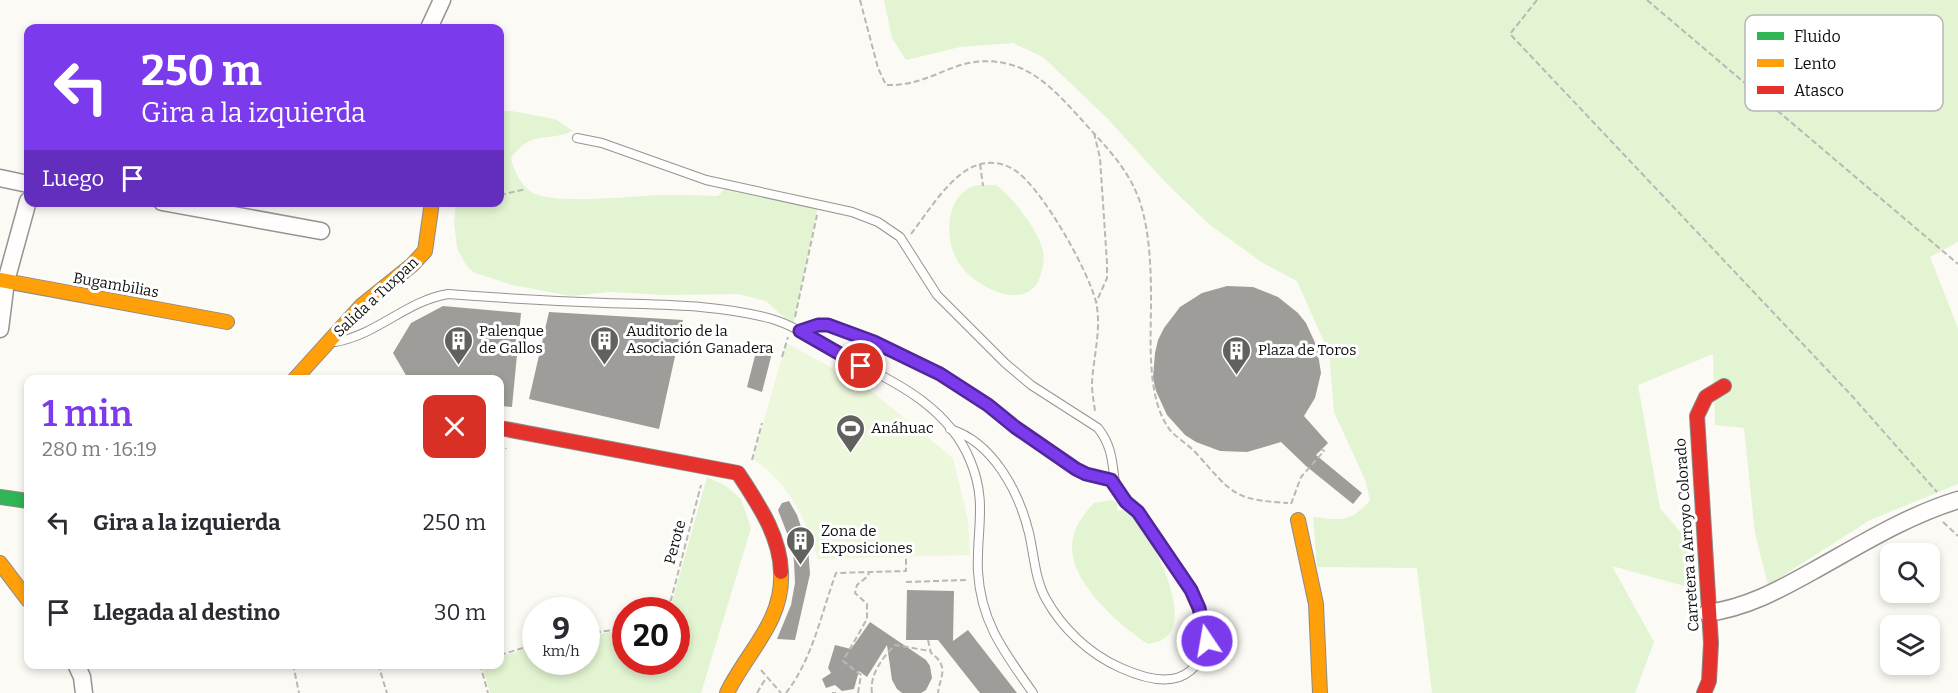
<!DOCTYPE html>
<html lang="es">
<head>
<meta charset="utf-8">
<style>
	:root { --surface:#fff; --page:#f2f2f3; --text:#2b2b33; --muted:#7c7c81; --accent:#7c3aed }
	body { margin:0; font-family:Bitter,serif; background:var(--page); color:var(--text); height:100vh; display:flex; flex-direction:column; font-size:22px; white-space:nowrap }
	* { box-sizing:border-box; margin:0 }
	p { font-size:20px; color:var(--muted) }
	.icon { flex:none; width:33px; height:33px; fill:none; stroke:currentColor; stroke-width:2; stroke-linecap:round; stroke-linejoin:round }
	.map { position:relative; flex:1; overflow:hidden }
	.panel { position:absolute; left:24px; top:375px; width:480px; height:294px; display:flex; flex-direction:column; background:var(--surface); border-radius:12px; box-shadow:0 3px 9px #0003 }
	.panel>* { flex:none }
	.banner { position:absolute; left:24px; top:24px; width:480px; height:183px; border-radius:12px; box-shadow:0 3px 9px #0003; background:#7c3aed; color:#fff; overflow:hidden }
	.fabs { position:absolute; left:1880px; top:543px; display:grid; gap:12px }
	.fabs a { display:grid; place-items:center; width:60px; height:60px; border-radius:12px; background:var(--surface); box-shadow:0 3px 9px #0003; font-size:30px }
	.speed { position:absolute; left:522px; top:597px; display:flex; gap:12px; font-size:30px; font-weight:700; text-align:center }
	.speed>* { display:grid; place-content:center; width:78px; height:78px; border-radius:50%; background:var(--surface); box-shadow:0 3px 9px #0003; line-height:1 }
	.speed small { font-size:15px; font-weight:400 }
	.speed .limit { border:9px solid #d22; background:#fff; color:#111 }
	.pin { position:absolute; display:grid; place-items:center; width:51px; height:51px; color:#fff; margin:-26px; border:3px solid #fff; border-radius:50%; box-shadow:0 2px 6px #0007 }
	.me { position:absolute; width:66px; margin:-33px; rotate:348deg; stroke-linejoin:round; filter:drop-shadow(0 0 4px #0008) }
	.turn { display:flex; align-items:center; gap:21px; height:126px; padding:0 18px; font-size:27px }
	.turn .icon { width:78px; height:78px; stroke-width:2.5 }
	.turn b { display:block; font-size:42px; line-height:51px }
	.then { display:flex; align-items:center; height:57px; padding:0 18px; background:#0003; gap:12px; font-size:22px }
	.round { display:grid; place-items:center; flex:none; width:63px; height:63px; border-radius:12px; background:var(--page) }
	.head { display:flex; align-items:center; justify-content:space-between; height:102px; padding:0 18px }
	h1 { font-size:36px; font-weight:600; line-height:45px; color:var(--accent) }
	ul { padding:0; list-style:none }
	li { display:flex; align-items:center; gap:18px; height:90px; padding:0 18px }
	li div { flex:1 }
	li b { display:block; font-size:22px }
	li em { font-style:normal }
	.map>svg:first-child { display:block }
</style>
</head>
<body>
<div class="map">
<svg width="1958" height="693" viewBox="0 0 1958 693">
	<rect width="100%" height="100%" fill="#fcfaf4"/>
	<g fill="#e2f4d1">
		<path d="M884,0h1074v242l-28,15 28,71v156l-88,36 -102,65 -13,-52 -11,-105 -29,-3 -2,-71 -75,31 22,123 36,42 3,40 -87,-24 42,76 -19,51h-203l-15,-125 -100,-1 -4,-50c29,3 36,6 57,-16l-4,-19 -32,-70 -5,-59 -32,-72 -34,-18 -53,-38 -43,-41 -59,-65 -65,-62 -30,-14 -53,4 -54,13 -14,-22z"/>
		<path d="M511,111l44,8 18,12c-28,12 -41,-2 -62,27 3,13 10,28 22,35 23,12 100,3 129,2 19,0 37,0 56,1l14,-15 10,9 76,16 -25,120 -27,-25 -28,-7 -74,1 -55,-3 -38,4 -59,-11 -39,-13 -7,-7 -9,-17 -3,-26 2,-19 44,-1v-7l15,-3 -15,2v-82z"/>
		<path d="M996,185c16,11 43,46 47,66 2,10 -1,22 -5,31 -4,8 -14,13 -22,13 -19,1 -44,-14 -55,-29 -16,-20 -18,-64 8,-78 6,-4 19,-2 27,-3z"/>
		<path d="M707,477l19,9 15,13 10,29 -50,165h-211l-8,-28 18,-1v-7l35,-11 1,16h50l1,-26 38,-6 1,32h50v-52h-17l13,-7z"/>
		<path d="M1112,500l6,3 -1,8 9,-2c22,18 61,95 45,122 -5,9 -14,11 -23,13 -29,-19 -84,-66 -75,-106 3,-14 11,-24 21,-35z"/>
	</g>
	<path fill="#edf7db" d="M786,343l52,28 37,23 78,64 15,62 2,35 -152,4c-11,-39 -30,-77 -65,-100z"/>
	<g fill="#9f9d99">
		<path d="M1227,286l26,1 25,10 20,16 8,10 11,24 4,26 -6,25 -11,18 24,27 -12,12 46,38 -9,11 -47,-38 -25,-24 -34,10 -27,-1 -24,-9 -11,-7 -18,-20 -11,-24 -3,-13 2,-25 3,-13 6,-12 16,-21 22,-14z"/>
		<path d="M443,306l78,7 -9,94 -12,-1v-26h-89l-4,-3 -14,-24 18,-30z"/>
		<path d="M549,312l134,8 -24,109 -130,-30z"/>
		<path d="M757,348l15,5 -10,39 -15,-5z"/>
		<path d="M789,501l8,14 11,32 2,27 -15,66 -18,-1 14,-34 4,-22 -1,-22 -4,-20 -12,-31 4,-7z"/>
		<path d="M907,590l47,1 -1,50 15,-11 49,63h-37l-42,-53h-32z"/>
		<path d="M870,622l56,38 4,6 2,12 -6,12 -5,3h-19l-5,-4 -5,-9 -5,-35 -20,32 -8,-6 -5,18 -12,2 -7,-6 -9,3 -4,-9 9,-6 -3,-5 7,-23 16,4z"/>
	</g>
	<g fill="none" stroke-linecap="round" stroke-linejoin="round">
		<defs>
			<g id="lane">
				<path d="M577,138l25,5 104,37 146,32 26,10 22,15 37,58 68,68 26,22 67,43c14,18 14,33 17,55"/>
				<path d="M800,331l18,-6h10l46,17 66,32 49,32 26,21 61,42c11,5 31,6 38,13 5,5 7,14 11,20 4,4 10,7 14,12 11,12 19,27 28,41 20,32 62,82 23,116 -19,16 -49,6 -69,-3 -32,-14 -59,-40 -75,-69 -11,-19 -12,-45 -17,-66 -10,-41 -36,-91 -79,-104"/>
				<path d="M335,342c42,-7 71,-41 113,-48 52,4 105,7 158,9 55,2 112,1 166,16 30,9 55,31 84,44 45,21 94,48 114,97 18,42 6,70 8,112 3,51 27,81 55,121"/>
			</g>
			<g id="street">
				<path d="M429,28l13,-28"/>
				<path d="M0,178l28,6"/>
				<path d="M162,202l159,29"/>
				<path d="M0,329l6,-48 22,-80"/>
				<path d="M1707,613c39,-5 72,-23 106,-42 47,-26 93,-55 145,-71"/>
				<path d="M76,664l6,13 2,16"/>
			</g>
			<path id="fast" d="M0,497l28,4"/>
			<g id="slow">
				<path d="M0,280l227,42"/>
				<path d="M294,380l67,-74 51,-41 13,-14 7,-49"/>
				<path d="M1298,520l18,84 4,89"/>
				<path d="M0,563l28,37"/>
				<path d="M727,693c19,-40 57,-72 54,-121"/>
			</g>
			<g id="jam">
				<path d="M500,428l238,45c20,31 42,62 43,99"/>
				<path d="M1704,693l5,-12 2,-38 -14,-227 9,-19 18,-11"/>
			</g>
		</defs>
		<use href="#lane" stroke="#959492" stroke-width="10"/>
		<use href="#street" stroke="#959492" stroke-width="19"/>
		<use href="#fast" stroke="#8c8b88" stroke-width="16"/>
		<use href="#slow" stroke="#8c8b88" stroke-width="16"/>
		<use href="#jam" stroke="#8c8b88" stroke-width="16"/>
		<g stroke="#b8b8b7" stroke-width="2" stroke-dasharray="6 3" stroke-linecap="butt">
			<path d="M860,0l18,68 8,17c49,2 70,-34 122,-21 30,7 52,32 72,54 23,26 48,49 60,84 10,31 11,67 11,99 0,38 -5,98 19,129 8,9 19,15 27,24 35,39 36,46 91,49"/>
			<path d="M1537,0l-27,34 342,362 85,96"/>
			<path d="M1647,0l311,264"/>
			<path d="M1094,133l6,25 7,105v15l-11,25"/>
			<path d="M980,164l3,22"/>
			<path d="M500,195l26,-6"/>
			<path d="M911,234c17,-22 42,-64 70,-70 12,-3 25,0 35,7 27,19 72,99 80,131 6,27 -3,56 -4,82 0,10 2,18 3,27"/>
			<path d="M795,317l22,-102"/>
			<path d="M782,357l6,-20"/>
			<path d="M500,456l6,-8"/>
			<path d="M752,460l10,-37"/>
			<path d="M1291,504l10,-27 23,-26 -3,-2"/>
			<path d="M1943,522l15,14"/>
			<path d="M906,582l61,-2"/>
			<path d="M654,610l17,-10 30,-115"/>
			<path d="M586,634l40,-6"/>
			<path d="M928,640l3,13c19,14 9,23 7,40"/>
			<path d="M500,655l36,-11"/>
			<path d="M293,664l6,29"/>
			<path d="M378,664l9,29"/>
			<path d="M480,664l8,29"/>
			<path d="M761,670l20,23"/>
			<path d="M757,693l9,-15"/>
			<path d="M786,693c27,-35 35,-79 50,-120l70,-2v-14"/>
			<path d="M832,693h4"/>
			<path d="M858,693l3,-18 -18,-14 24,-42v-15l-12,-11 2,-8 11,-9 1,-4"/>
			<path d="M872,693c-3,-18 11,-36 23,-48l35,6"/>
		</g>
		<use href="#lane" stroke="#fffefd" stroke-width="8"/>
		<use href="#street" stroke="#fffefd" stroke-width="16"/>
		<use href="#fast" stroke="#30b455" stroke-width="14"/>
		<use href="#slow" stroke="#ff9f0a" stroke-width="14"/>
		<use href="#jam" stroke="#e5322d" stroke-width="14"/>
	</g>
	<g fill="none" stroke-linecap="round" stroke-linejoin="round">
		<defs>
			<path id="route" d="M861,366l-61,-35 18,-6h10l46,17 66,32 48,31 27,22 61,42 10,5 25,6 15,22 12,10 53,78 8,18 8,33"/>
		</defs>
		<use href="#route" stroke="#51269a" stroke-width="15"/>
		<use href="#route" stroke="#7c3aed" stroke-width="10"/>
	</g>
	<defs>
		<symbol id="building-pin" viewBox="-11 -11 22 30"><path d="M0 17L-7.5 6A9.5 9.5 0 1 1 7.5 6Z" fill="#61615e" stroke="#fff"/><path d="M-4-6H4V6H1V3H-1V6H-4ZM-2.5-4.3h1.7v1.8h-1.7ZM.8-4.3h1.7v1.8H.8ZM-2.5-1h1.7V.8h-1.7ZM.8-1h1.7V.8H.8Z" fill="#fff"/></symbol>
		<symbol id="stadium-pin" viewBox="-11 -11 22 30"><path d="M0 17L-7.5 6A9.5 9.5 0 1 1 7.5 6Z" fill="#61615e" stroke="#fff"/><path d="M0-5a6.5 5 0 1 0 0 10a6.5 5 0 1 0 0-10ZM-3.5-1.8h7v3.6h-7Z" fill="#fff"/></symbol>
	</defs>
	<g fill-rule="evenodd">
		<use href="#building-pin" x="442" y="324" width="33" height="45"/>
		<use href="#building-pin" x="588" y="324" width="33" height="45"/>
		<use href="#building-pin" x="1220" y="334" width="33" height="45"/>
		<use href="#stadium-pin" x="834" y="412" width="33" height="45"/>
		<use href="#building-pin" x="784" y="524" width="33" height="45"/>
	</g>
	<g text-anchor="middle" stroke-width="6" stroke-linejoin="round" paint-order="stroke">
		<g font-size="15" fill="#0e0e0e" stroke="#fff">
			<text transform="translate(116 285) rotate(10)" y="5">Bugambilias</text>
			<text transform="translate(376 297) rotate(-43)" y="5">Salida a Tuxpan</text>
			<text transform="translate(1687 535) rotate(-94)" y="5">Carretera a Arroyo Colorado</text>
			<text transform="translate(675 542) rotate(-75)" y="5">Perote</text>
		</g>
		<g font-size="15" fill="#0e0e0e" stroke="#fff" text-anchor="start">
			<text x="479" y="336">Palenque<tspan x="479" dy="17">de Gallos</tspan></text>
			<text x="626" y="336">Auditorio de la<tspan x="626" dy="17">Asociación Ganadera</tspan></text>
			<text x="1258" y="355">Plaza de Toros</text>
			<text x="871" y="433">Anáhuac</text>
			<text x="821" y="536">Zona de<tspan x="821" dy="17">Exposiciones</tspan></text>
		</g>
	</g>
	<rect x="1745" y="15" width="198" height="96" rx="9" fill="#fff" stroke="#b7b7b7" stroke-width="1.5"/>
	<rect x="1757" y="32" width="27" height="8" fill="#30b455"/>
	<rect x="1757" y="59" width="27" height="8" fill="#ff9f0a"/>
	<rect x="1757" y="86" width="27" height="8" fill="#e5322d"/>
	<g font-size="16" fill="#0e0e0e">
		<text x="1794" y="42">Fluido</text>
		<text x="1794" y="69">Lento</text>
		<text x="1794" y="96">Atasco</text>
	</g>
</svg>
<div class="fabs">
<a><svg class="icon" aria-label="search" viewBox="0 0 24 24"><circle cx="10" cy="10" r="6"/><path d="M15 15l6 6"/></svg></a>
<a><svg class="icon" aria-label="layers" viewBox="0 0 24 24"><path d="M12 4l9 5-9 5-9-5zM3 14l9 5 9-5"/></svg></a>
</div>
<div class="speed"><div>9<small>km/h</small></div><div class="limit">20</div></div>
<div class="pin" style="left:861px;top:366px;background:#d93025"><svg class="icon" aria-label="arrive" viewBox="0 0 24 24"><path d="M6 21V4h12l-3 4 3 4H6"/></svg></div>
<svg class="me" style="left:1207px;top:641px" viewBox="-20 -20 40 40"><circle r="17" fill="#7c3aed" stroke="#fff" stroke-width="3"/><path d="M0-11L8 9 0 5-8 9z" fill="#fff"/></svg>
<div class="banner">
<div class="turn"><svg class="icon" aria-label="left" viewBox="0 0 24 24"><path d="M17 20v-9H6M10 6l-5 5 5 5"/></svg><div><b>250 m</b>Gira a la izquierda</div></div>
<div class="then">Luego<svg class="icon" aria-label="arrive" viewBox="0 0 24 24"><path d="M6 21V4h12l-3 4 3 4H6"/></svg></div>
</div>
<section class="panel">
<div class="head"><div><h1>1 min</h1><p>280 m · 16:19</p></div><a class="round" style="background:#d93025;color:#fff"><svg class="icon" aria-label="close" viewBox="0 0 24 24"><path d="M6 6l12 12M18 6L6 18"/></svg></a></div>
<ul>
<li><svg class="icon" aria-label="left" viewBox="0 0 24 24"><path d="M17 20v-9H6M10 6l-5 5 5 5"/></svg><div><b>Gira a la izquierda</b></div><em>250 m</em></li>
<li><svg class="icon" aria-label="arrive" viewBox="0 0 24 24"><path d="M6 21V4h12l-3 4 3 4H6"/></svg><div><b>Llegada al destino</b></div><em>30 m</em></li>
</ul>
</section>
</div>
</body>
</html>
